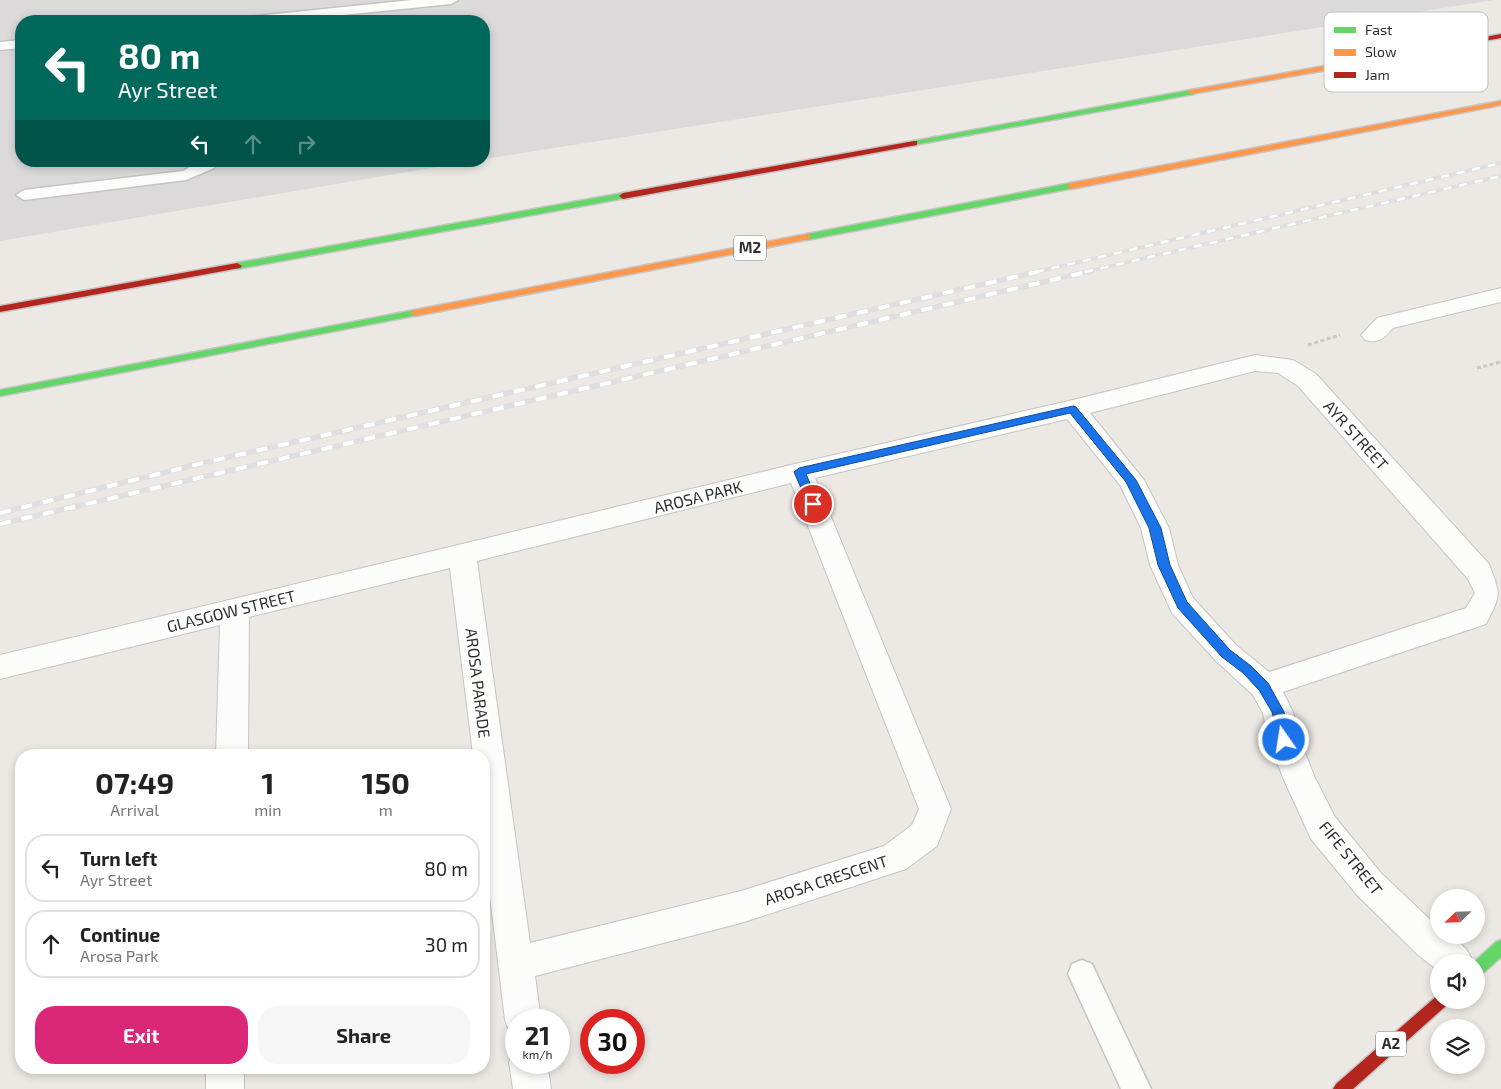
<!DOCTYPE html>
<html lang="en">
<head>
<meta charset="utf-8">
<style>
	:root { --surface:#fff; --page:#f6f6f6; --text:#222; --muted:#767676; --line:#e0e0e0; --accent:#db2777 }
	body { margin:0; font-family:"Exo 2",sans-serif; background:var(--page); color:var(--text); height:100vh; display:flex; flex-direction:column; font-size:19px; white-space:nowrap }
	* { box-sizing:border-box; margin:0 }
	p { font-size:16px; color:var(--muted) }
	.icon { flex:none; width:28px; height:28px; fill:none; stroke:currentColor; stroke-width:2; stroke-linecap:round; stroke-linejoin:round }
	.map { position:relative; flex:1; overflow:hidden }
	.drawer { position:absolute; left:15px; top:749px; width:475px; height:325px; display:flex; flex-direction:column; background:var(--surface); border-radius:20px; box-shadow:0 2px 8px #0003 }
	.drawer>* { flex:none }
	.banner { position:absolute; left:15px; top:15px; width:475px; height:152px; border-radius:20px; box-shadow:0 2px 8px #0003; background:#00695c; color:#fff; overflow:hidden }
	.needle { width:32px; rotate:247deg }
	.buttons { position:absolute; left:1430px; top:889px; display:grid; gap:10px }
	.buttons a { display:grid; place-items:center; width:55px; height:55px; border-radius:50%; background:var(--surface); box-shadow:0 2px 8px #0003; font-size:25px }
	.speed { position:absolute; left:505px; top:1009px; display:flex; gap:10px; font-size:25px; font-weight:700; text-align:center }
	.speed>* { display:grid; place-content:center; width:65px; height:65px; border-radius:50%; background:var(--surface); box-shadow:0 2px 8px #0003; line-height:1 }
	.speed small { font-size:12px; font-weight:400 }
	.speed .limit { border:8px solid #d22; background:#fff; color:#111 }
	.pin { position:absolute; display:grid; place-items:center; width:42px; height:42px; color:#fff; margin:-21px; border:2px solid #fff; border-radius:50%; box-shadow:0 1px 5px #0007 }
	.me { position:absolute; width:55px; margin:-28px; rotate:347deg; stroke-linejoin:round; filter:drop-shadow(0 0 4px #0008) }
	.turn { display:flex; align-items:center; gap:18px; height:105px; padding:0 20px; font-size:22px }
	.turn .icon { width:65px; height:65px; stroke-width:2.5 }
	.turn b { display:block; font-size:35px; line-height:42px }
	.lanes { display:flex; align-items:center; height:48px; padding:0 20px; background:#0003; justify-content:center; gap:25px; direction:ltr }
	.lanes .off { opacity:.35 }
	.eta { display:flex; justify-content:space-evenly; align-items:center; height:85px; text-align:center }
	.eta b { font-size:30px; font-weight:700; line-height:35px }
	.action { display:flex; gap:10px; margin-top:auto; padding:10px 20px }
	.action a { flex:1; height:58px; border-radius:20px; background:var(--accent); color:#fff; font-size:20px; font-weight:700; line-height:58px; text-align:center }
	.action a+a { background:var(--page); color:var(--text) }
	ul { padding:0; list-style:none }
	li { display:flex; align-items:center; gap:15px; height:68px; margin:0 10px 8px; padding:0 10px; border:2px solid var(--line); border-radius:20px }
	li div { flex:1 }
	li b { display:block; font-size:19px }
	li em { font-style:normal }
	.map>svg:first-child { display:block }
</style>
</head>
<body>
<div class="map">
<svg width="1501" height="1089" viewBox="0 0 1501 1089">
	<rect width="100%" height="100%" fill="#ece8e4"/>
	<path fill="#dcd9db" d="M0,0h1494l-1010,159v-138h-463v140h451l-472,80z"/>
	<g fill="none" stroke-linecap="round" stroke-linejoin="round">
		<defs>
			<g id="lane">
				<path d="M412,0h46l-7,4 -167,17h-44l7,-4z"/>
				<path d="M21,40v8l-21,2v-8z"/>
				<path d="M200,161h16l-2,7 -28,12 -162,20 -8,-5 8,-5 159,-19z"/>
				<path d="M1082,960l10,4 59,125h-30l-53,-115 4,-10z"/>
			</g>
			<g id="street">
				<path d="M1501,288v14l-108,26c-9,10 -14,16 -28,12l-4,-5 16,-17z"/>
				<path d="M1255,355l38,5 23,14 173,190c12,31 12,31 -3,60l-203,68 10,20 7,28 15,38 20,39 46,56 58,55v7c16,0 29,13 34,27h-34v9l-21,-16 -61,-60 -46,-56 -27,-59 -16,-40 -5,-27 -10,-18 -37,-34 -44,-48 -22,-48 -9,-37 -21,-43 -53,-66 -252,59 136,331 -14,37 -31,23 -165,54 -206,53 6,44h-25v16l-6,-3 -5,-13 -21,-173v-92h-11l-23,-187 -201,49 -1,138h-32l4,-130 -220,54v-24l799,-192 274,-63zM1255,371l23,2 20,13 170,193 7,14 -9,15 -197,64 -33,-27 -43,-47 -15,-33 -9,-37 -25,-48 -54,-67zM791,483l128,326 -7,16 -28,21 -143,45 -211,52 -53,-382z"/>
				<path d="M516,1048v14h31l4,27h-38l-4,-27z"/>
				<rect x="206" y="1068" width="38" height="21"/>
			</g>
			<g id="fast">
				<path d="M1191,90l4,2 -1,2 -280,51 -4,-2 4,-2z"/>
				<path d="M1071,183l4,3 -1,2 -267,52 -4,-3 4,-3z"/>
				<path d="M623,193l4,3 -1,2 -389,71 -5,-3 5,-3z"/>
				<path d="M415,310l5,3 -2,2 -418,81v-6z"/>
				<path d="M1501,940v17l-20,18 -5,2v-15h-2l22,-20z"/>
			</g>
			<g id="slow">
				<path d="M1381,56h3v4l-193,34 -4,-2 4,-2z"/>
				<path d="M1501,101v4l-430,84 -4,-3 4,-3z"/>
				<path d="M807,234l3,1v4l-395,77 -5,-3 5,-3z"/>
			</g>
			<g id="jam">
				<path d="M1501,34v4l-120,22 -4,-2 4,-2z"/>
				<path d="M914,141h3v4l-294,54 -4,-3 4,-3z"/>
				<path d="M237,263l5,3 -2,2 -240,44v-6z"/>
				<path d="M1439,994v6h10l-2,5 -94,84h-20l3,-5z"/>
			</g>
		</defs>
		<use href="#lane" stroke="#c5c4c5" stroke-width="3"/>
		<use href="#street" stroke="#c5c4c5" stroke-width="2"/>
		<use href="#fast" stroke="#c6c5c4" stroke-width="3"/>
		<use href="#slow" stroke="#c6c5c4" stroke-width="3"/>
		<use href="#jam" stroke="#c6c5c4" stroke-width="3"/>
		<g stroke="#c9c9c8" stroke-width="3" stroke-dasharray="4 2.5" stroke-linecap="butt">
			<path d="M1308,345l32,-10"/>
			<path d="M1477,368l24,-6"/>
		</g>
		<use href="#lane" fill="#fcfcfb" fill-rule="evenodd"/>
		<use href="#street" fill="#fcfcfb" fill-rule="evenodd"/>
		<use href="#fast" fill="#63d668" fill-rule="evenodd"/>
		<use href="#slow" fill="#ff974d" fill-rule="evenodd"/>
		<use href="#jam" fill="#b3261e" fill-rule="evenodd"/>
		<defs>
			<g id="rail-far1">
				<path d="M1036,272l465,-109"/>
				<path d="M1085,272l416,-96"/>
			</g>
			<g id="rail">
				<path d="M0,513l203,-50 838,-192"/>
				<path d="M0,524l1091,-253"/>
			</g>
		</defs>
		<use href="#rail-far1" stroke="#dfdfe1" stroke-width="4"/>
		<use href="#rail" stroke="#dfdfe1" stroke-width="5.5"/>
		<use href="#rail-far1" stroke="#fff" stroke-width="2.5" stroke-dasharray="8" stroke-linecap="butt"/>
		<use href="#rail" stroke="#fff" stroke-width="4" stroke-dasharray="11" stroke-linecap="butt"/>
	</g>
	<path fill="#1a73e8" stroke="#114b97" d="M1073,406l3,1 60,73 25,48 9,37 17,37 43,48 21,16 17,17 16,29 7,28 -2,4h-9l-8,-32 -13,-22 -16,-17 -21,-16 -44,-49 -20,-43 -9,-37 -23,-46 -56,-69 -264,61 13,30 -6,4 -5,-4 -14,-32 5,-4z"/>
	<g text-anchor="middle" stroke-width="4.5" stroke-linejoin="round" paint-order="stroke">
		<g fill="#fff" stroke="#6d6d6d" stroke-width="1">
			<rect x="734" y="235.5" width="32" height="25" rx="4"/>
			<rect x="1376" y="1031.5" width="30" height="25" rx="4"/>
		</g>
		<g font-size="15" font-weight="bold" fill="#2e2e2e">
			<text x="750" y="253">M2</text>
			<text x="1391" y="1049">A2</text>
		</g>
		<g font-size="16" fill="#2e2e2e" stroke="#fff">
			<text transform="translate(1356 435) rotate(48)" y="6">AYR STREET</text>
			<text transform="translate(698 497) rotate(-14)" y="6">AROSA PARK</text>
			<text transform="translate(231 611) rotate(-14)" y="6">GLASGOW STREET</text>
			<text transform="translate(478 683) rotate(83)" y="6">AROSA PARADE</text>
			<text transform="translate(1351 858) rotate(51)" y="6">FIFE STREET</text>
			<text transform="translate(826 880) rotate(-18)" y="6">AROSA CRESCENT</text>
		</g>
	</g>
	<rect x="1324" y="12" width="164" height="80" rx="8" fill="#fff" stroke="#c0c0c0" stroke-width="1"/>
	<rect x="1334" y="27" width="22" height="6" fill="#63d668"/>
	<rect x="1334" y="49" width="22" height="7" fill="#ff974d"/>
	<rect x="1334" y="72" width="22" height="6" fill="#b3261e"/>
	<g font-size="14" fill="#2e2e2e">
		<text x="1365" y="35">Fast</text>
		<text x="1365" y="57">Slow</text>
		<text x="1365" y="80">Jam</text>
	</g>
</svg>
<div class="buttons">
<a><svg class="needle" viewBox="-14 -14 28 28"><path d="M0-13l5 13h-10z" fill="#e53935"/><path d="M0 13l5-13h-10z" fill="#767676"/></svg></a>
<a><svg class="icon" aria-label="sound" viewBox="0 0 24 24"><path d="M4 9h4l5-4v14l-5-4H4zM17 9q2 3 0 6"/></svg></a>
<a><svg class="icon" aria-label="layers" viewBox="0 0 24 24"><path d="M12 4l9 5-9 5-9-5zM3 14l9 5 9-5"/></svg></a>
</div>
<div class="speed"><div>21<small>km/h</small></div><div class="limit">30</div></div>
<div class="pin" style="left:813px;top:504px;background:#d93025"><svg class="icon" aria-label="arrive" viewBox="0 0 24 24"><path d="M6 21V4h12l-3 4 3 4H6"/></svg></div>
<svg class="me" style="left:1284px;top:740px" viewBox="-20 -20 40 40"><circle r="17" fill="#1a73e8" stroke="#fff" stroke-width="3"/><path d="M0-11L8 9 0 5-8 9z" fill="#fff"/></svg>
<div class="banner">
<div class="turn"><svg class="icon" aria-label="left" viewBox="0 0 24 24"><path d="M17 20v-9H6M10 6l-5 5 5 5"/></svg><div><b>80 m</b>Ayr Street</div></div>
<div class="lanes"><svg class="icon" aria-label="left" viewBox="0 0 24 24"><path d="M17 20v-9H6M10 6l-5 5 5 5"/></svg><svg class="icon off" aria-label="ahead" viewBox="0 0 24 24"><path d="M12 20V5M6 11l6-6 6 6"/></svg><svg class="icon off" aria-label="right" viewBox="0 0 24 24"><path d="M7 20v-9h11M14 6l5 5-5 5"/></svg></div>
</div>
<section class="drawer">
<div class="eta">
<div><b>07:49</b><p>Arrival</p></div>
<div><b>1</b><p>min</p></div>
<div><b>150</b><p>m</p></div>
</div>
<ul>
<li><svg class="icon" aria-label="left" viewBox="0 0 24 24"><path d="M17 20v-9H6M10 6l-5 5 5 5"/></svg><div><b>Turn left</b><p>Ayr Street</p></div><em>80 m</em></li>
<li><svg class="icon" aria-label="ahead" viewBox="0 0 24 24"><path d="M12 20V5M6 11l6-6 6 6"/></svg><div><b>Continue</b><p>Arosa Park</p></div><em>30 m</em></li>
</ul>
<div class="action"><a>Exit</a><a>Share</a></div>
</section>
</div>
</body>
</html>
